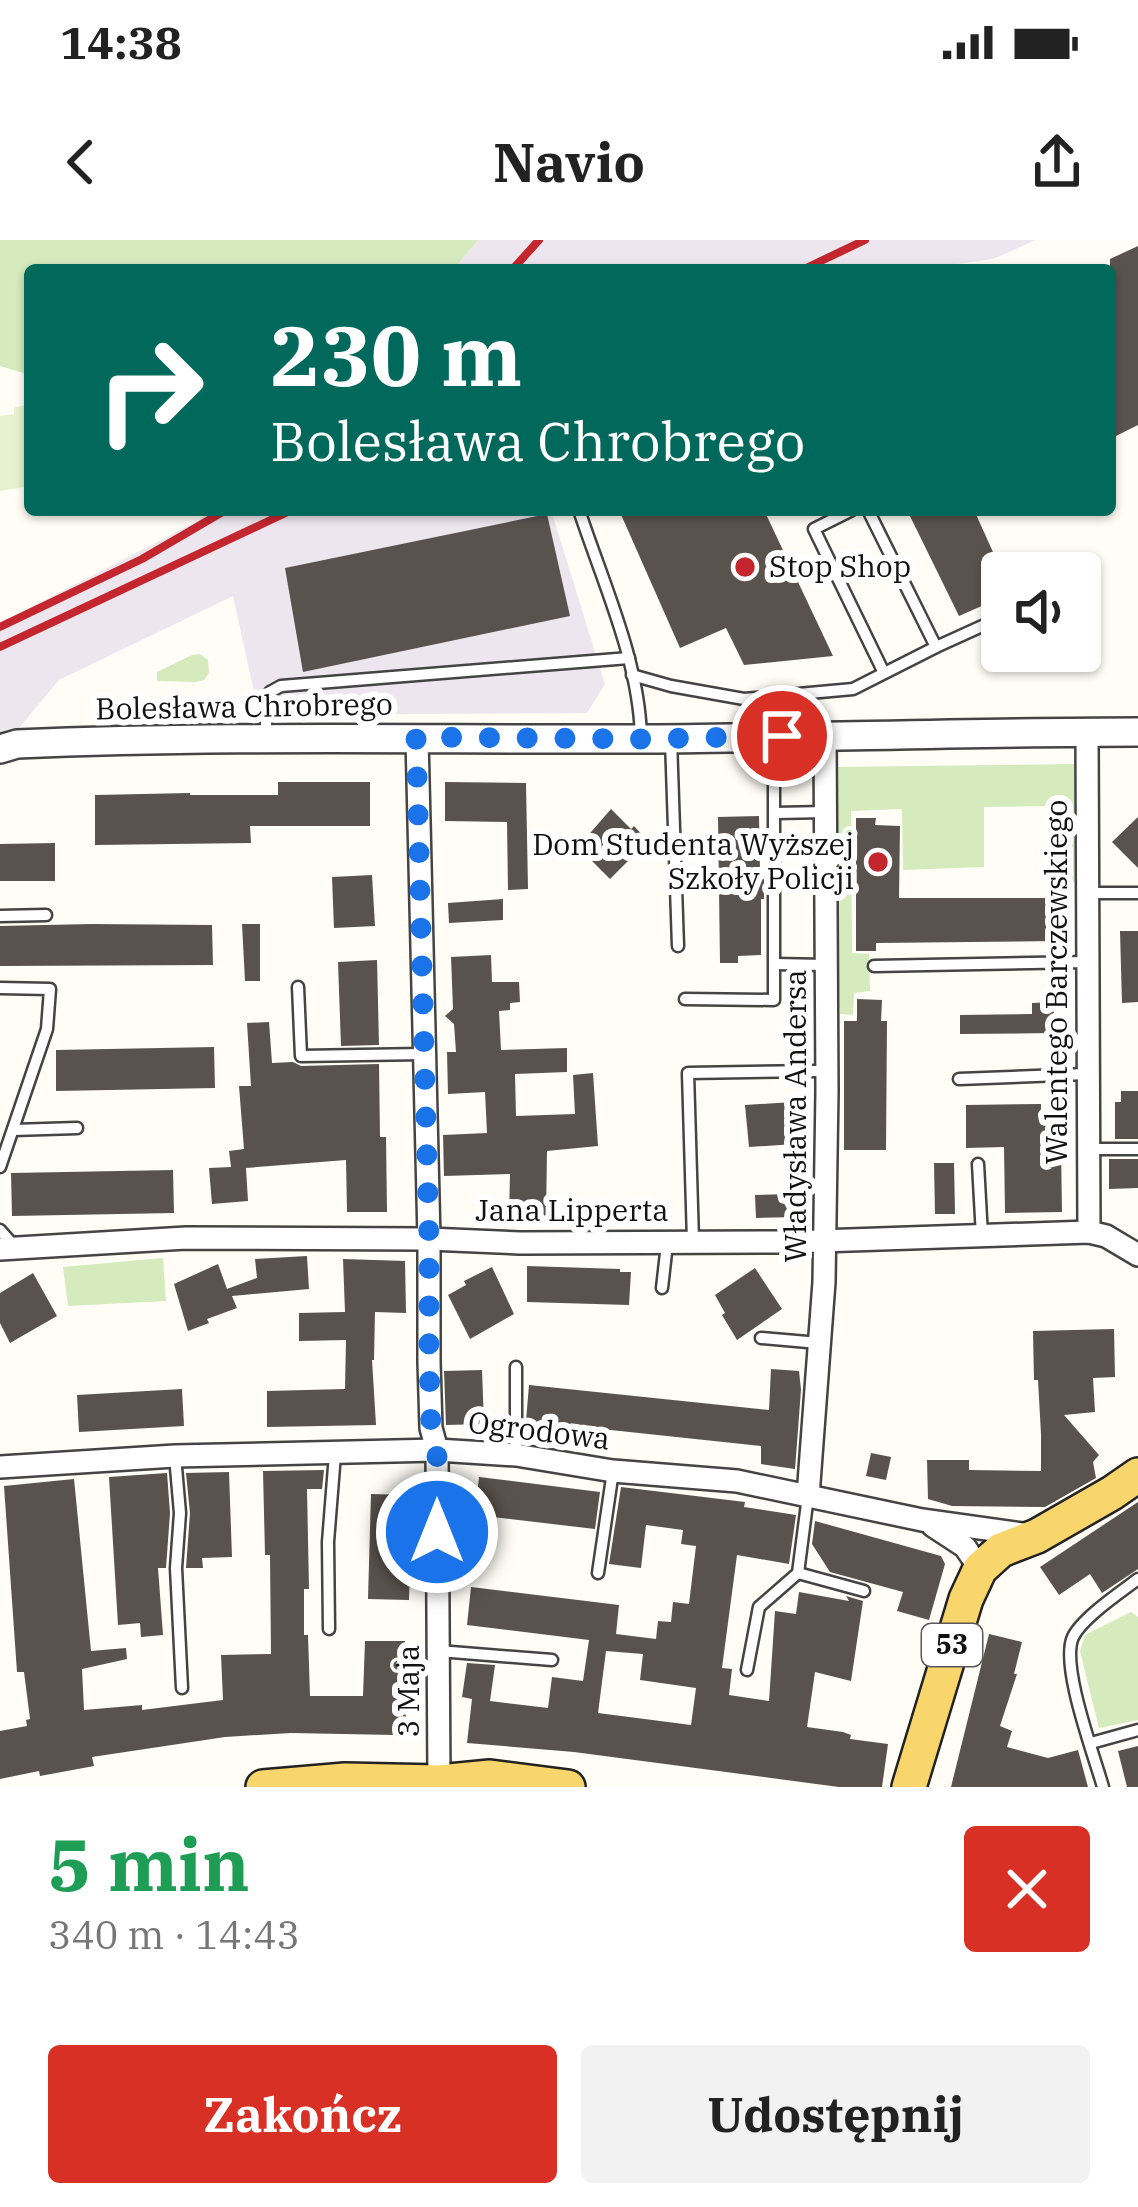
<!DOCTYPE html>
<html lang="pl">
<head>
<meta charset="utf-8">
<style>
	:root { --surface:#fff; --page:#f2f2f2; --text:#222; --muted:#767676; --accent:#d93025 }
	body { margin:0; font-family:"IBM Plex Serif",serif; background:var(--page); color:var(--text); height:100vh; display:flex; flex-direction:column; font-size:45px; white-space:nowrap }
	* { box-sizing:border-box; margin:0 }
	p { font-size:39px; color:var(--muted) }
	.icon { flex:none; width:66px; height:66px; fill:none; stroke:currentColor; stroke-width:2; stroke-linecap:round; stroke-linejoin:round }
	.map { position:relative; height:1547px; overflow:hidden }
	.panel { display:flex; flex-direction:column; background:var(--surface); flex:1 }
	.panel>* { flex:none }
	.hud { position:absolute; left:24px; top:24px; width:1092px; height:252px; border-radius:12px; box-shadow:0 3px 9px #0004; background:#00695c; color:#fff; overflow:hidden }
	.controls { position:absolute; left:981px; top:312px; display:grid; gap:24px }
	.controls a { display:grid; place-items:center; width:120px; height:120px; border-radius:12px; background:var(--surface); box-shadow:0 3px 9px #0004; font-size:60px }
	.pin { position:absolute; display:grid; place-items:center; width:102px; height:102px; color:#fff; margin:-51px; border:6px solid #fff; border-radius:50%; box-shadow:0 3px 12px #0007 }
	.me { position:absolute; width:132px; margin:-66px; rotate:0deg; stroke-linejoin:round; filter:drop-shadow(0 0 9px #0008) }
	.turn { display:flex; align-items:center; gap:42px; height:252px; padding:0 48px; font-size:54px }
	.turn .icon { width:156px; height:156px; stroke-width:2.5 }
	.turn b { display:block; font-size:84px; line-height:102px }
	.round { display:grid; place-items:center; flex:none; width:126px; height:126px; border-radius:12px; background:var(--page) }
	.overview { display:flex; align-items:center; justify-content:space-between; height:204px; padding:0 48px }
	h1 { font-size:72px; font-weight:700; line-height:90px; color:#1e9e55 }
	.cta { display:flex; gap:24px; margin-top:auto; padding:24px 48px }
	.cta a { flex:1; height:138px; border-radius:12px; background:var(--accent); color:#fff; font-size:48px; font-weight:700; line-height:138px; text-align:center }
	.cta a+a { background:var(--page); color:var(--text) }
	.status { display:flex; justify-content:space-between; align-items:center; height:84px; padding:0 60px; background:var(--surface); direction:ltr }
	.status svg { height:33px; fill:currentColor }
	header { display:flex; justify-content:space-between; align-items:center; height:156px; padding:0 48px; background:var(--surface); font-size:54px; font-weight:700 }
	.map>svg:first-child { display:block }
</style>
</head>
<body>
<div class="status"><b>14:38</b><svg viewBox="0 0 49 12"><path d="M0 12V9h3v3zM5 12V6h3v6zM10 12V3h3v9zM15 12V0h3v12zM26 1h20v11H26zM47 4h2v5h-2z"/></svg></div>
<header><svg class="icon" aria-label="back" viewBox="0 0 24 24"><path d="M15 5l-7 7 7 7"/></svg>Navio<svg class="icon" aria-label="share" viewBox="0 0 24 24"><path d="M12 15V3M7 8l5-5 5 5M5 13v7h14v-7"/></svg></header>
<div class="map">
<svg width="1138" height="1547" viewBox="0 0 1138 1547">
	<rect width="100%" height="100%" fill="#fffdf5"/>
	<g fill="#eee6ef">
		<path d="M478,0h558l-43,19 -36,5 -12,6h-492z"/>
		<path d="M210,270h341l54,174 -18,29 -328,2 -26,-119 -174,84 -40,48 -19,9v-114l198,-102z"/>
	</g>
	<g fill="#d5ebbd">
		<path d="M0,0h478l-25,30h-423v105l-30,-9z"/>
		<path d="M200,414l8,6 1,13 -5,7 -8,2 -39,-1v-9l35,-17z"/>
		<path d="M1077,524l1,118h-27l-1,-76 -66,1v60l-81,3 -1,-61 -51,2 1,142 17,1 1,37 -16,2 -1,22 -13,-1 -8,-247z"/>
		<path d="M163,1018l3,43 -98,5 -5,-39z"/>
		<path d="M1131,1372l7,5v103l-39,8 -19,-77 5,-16z"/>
	</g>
	<path fill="#e6f2cf" d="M30,165v102l-2,1 -3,-21 -25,4v-75l14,-2v-7z"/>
	<g fill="#5a524d" fill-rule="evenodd">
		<path d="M1138,6v179l-28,14v-180z"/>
		<path d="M619,270h145l69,146 -89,9 -18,-37 -46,20z"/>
		<path d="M907,270h67l28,62v25l-43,19z"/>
		<path d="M547,274l23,102 -267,56 -18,-104z"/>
		<path d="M278,542h92v44h-120l1,17 -156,2v-50l95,-2v2h88z"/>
		<path d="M445,542l81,1 2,106 -20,1 -1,-68 -62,-1z"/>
		<path d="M611,569l20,20 3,-3 14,15 -38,38 -32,-32z"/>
		<path d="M759,576l1,56h4v27h-3v56l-23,1v7h-18l-2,-146z"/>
		<path d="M1138,577v51l-26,-26z"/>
		<path d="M856,578h20l-1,7 25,1 -1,72h161v43l-184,2v8h-20z"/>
		<path d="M55,603v38h-55v-37z"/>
		<path d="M372,635l3,51 -41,2 -2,-51z"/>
		<path d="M503,659v21l-54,3 -1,-20z"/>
		<path d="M92,684l120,1 1,40 -213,1v-40z"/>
		<path d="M242,684h18v57h-15z"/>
		<path d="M1120,691h18v71l-16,1z"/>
		<path d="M491,715l1,27h27l1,20 -10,1v7l-11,1 2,39 66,-2v24l-52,2 1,42 59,-2 -2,-39 20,-2 5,73 -51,5 -1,65 -37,-1 1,-41 -66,2 -1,-41 44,-2 -2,-41 -37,2 -1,-42h9l-2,-28 -9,-8 8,-7 -2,-52z"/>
		<path d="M377,720l2,85 -38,1 -3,-84z"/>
		<path d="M857,759l25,1 -1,21h6l-1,129h-42v-129h13z"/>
		<path d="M1054,762v31l-94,1v-19l72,-1v-11z"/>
		<path d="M269,782l3,41 21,-1 8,4 78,-2 1,73h6l1,75h-40l-1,-52 -100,8 2,33 -36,3 -3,-36 22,-1 -2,-16 15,-2 -5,-63h12l-4,-63z"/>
		<path d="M214,807l1,41 -159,3v-41z"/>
		<path d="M1121,851h17v48h-23v-37h6z"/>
		<path d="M809,861v42l-60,4 -4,-42z"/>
		<path d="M1041,864v21l24,-1v22l-4,1 1,65 -57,1 -1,-66 -38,1v-43z"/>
		<path d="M1109,919h29v29l-29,1z"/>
		<path d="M934,923h20l1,51h-20z"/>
		<path d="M173,930l1,43 -162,3 -1,-43z"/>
		<path d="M797,954l1,23 -42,1 -1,-23z"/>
		<path d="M307,1016l2,33 -77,7 5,12 -30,11 2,4 -21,8 -14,-47 44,-20 9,25 30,-11 -2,-19z"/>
		<path d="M343,1019l62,2 1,52 -31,-1 -1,48h-2l4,65 -109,2v-36l78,-2 1,-49 -47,1v-28l46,-1z"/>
		<path d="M527,1026l93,3v3h11l-2,33 -102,-3z"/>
		<path d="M492,1027l22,47 -44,25 -22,-44 18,-10 -2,-4z"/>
		<path d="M755,1028l27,41 -45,31 -15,-25 3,-2 -10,-18z"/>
		<path d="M33,1033l24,43 -47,27 -10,-20v-30z"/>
		<path d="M1114,1089l1,48 -22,1 2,34 -31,3 35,40 -6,7 3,16 -51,29 -93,-1 -24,-7 -1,-39h42v10l72,1v-37l-3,-54h-4l-1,-49z"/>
		<path d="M771,1129l28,2 2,19 -6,79 -34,-5v-18l-235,-25 3,-36 240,25z"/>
		<path d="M482,1130l2,54 -38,1 -2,-54z"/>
		<path d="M182,1149l2,37 -105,6 -2,-37z"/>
		<path d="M871,1213l20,4 -5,23 -20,-4z"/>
		<path d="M324,1230l-2,19h-15l2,100h-5v46h4l2,61h53l2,-55h40l1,89 -11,5 -104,-2 -66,4 -133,20 2,9 -54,10 -1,-5 -39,8v-48l27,-5 -1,-6 4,-1 -6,-47h-7l-13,-186 70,-7 17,172 35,-3 1,11 -45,10 2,41 58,-5v5l81,-10 -2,-45 50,-1 -1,-99h-5l-2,-84z"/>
		<path d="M229,1232l3,85 -30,1 1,10h-17l4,-55 -4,-40z"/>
		<path d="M167,1233l3,40 -4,55h-8l5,67 -22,2 -1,-14 -22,2 -9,-148z"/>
		<path d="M479,1237l121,15 -5,37 -120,-14z"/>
		<path d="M621,1247l124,15 -1,5 52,8 -7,49 -52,-9 -15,113 10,1 -3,26 40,6 6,-90 21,3 3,-22 50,9 -3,-5 17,5 -12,80 -36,-9 -8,55 36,5 8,3 -1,4 38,5 -6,43h-43l-265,-35 -107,-9 5,-44 -10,-2 5,-34 28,2 -5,36 58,7 4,-31 31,4 6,-41 -122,-15 4,-38 148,18 -3,29 40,5 2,-18 13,1 2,-20 16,2 7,-58 -15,-2 2,-14 -37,-5 -5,43 -32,-4zM606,1411l37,3 -3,26 56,8 -5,37 -93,-12z"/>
		<path d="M371,1254l41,1 -3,105 -41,-1z"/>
		<path d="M1138,1262v67l-36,24 -12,-19 -31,21 -19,-28z"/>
		<path d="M815,1281l126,35 4,8 -16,56 -32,-9 6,-19 -73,-20 -18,-28z"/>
		<path d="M989,1394l33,8 -8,32h3l-17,52 12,5 -5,16 41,11 30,-8 10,37h-137z"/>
		<path d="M1138,1506v41h-11l-9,-36z"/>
	</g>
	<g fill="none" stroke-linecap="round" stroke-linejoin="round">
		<defs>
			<g id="service">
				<path d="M579,270c24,73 60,150 62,227"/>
				<path d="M852,270l-38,19 70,144"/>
				<path d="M868,270l68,137"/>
				<path d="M632,435l39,11 73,13 109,-10 83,-42 66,-30"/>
				<path d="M266,495v-32l4,-11 11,-6 348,-28"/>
				<path d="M671,500l7,206"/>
				<path d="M775,573l51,-1"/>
				<path d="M1087,653h51"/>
				<path d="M0,676l46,-1"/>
				<path d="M775,724l50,1"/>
				<path d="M874,726l213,-4"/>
				<path d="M298,747l3,69 121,-2"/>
				<path d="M0,748l50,1 -3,40 -47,138"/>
				<path d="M685,759l89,1v-226"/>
				<path d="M959,839l127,-5"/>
				<path d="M13,890l64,-2"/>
				<path d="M1088,909h50"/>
				<path d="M978,924l4,72"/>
				<path d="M0,990l15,17"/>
				<path d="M693,1001l-5,-168 128,-2"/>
				<path d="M662,1048l5,-44"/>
				<path d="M761,1098l58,5"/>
				<path d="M516,1214v-87"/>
				<path d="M175,1216l5,57 -4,55 6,120"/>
				<path d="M598,1333l15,-102"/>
				<path d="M798,1333l66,18"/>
				<path d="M329,1389l-1,-87 7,-88"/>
				<path d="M439,1411l113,9"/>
				<path d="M747,1430l12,-63 39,-34 10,-77"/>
				<path d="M1091,1503l47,-13"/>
				<path d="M1103,1547c-9,-32 -43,-122 -30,-150 9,-19 48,-45 65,-58"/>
			</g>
			<g id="minor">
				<path d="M1087,492l2,500"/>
				<path d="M417,498l12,501v123l2,66 6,22 2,332"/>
				<path d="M0,1009l186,-11 243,1 91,4 270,-1 299,-10 17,4 32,19"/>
				<path d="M0,1227l175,-11 262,-6 79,5 97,16 124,10 185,39 108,15"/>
				<path d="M808,1256l16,-214 3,-191 -2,-355"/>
				<path d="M933,1286l32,21 15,22"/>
			</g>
			<path id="tertiary" d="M0,509l17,-5c210,-9 419,-4 629,-5 164,-1 328,-7 492,-7"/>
			<g id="primary">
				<path d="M263,1547l82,-7 94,2 51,-5 78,10"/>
				<path d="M909,1547l57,-188 14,-30 21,-19 36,-14 75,-43 26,-18"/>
			</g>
		</defs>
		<use href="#service" stroke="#444" stroke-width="15"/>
		<use href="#minor" stroke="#444" stroke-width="26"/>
		<use href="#tertiary" stroke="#444" stroke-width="32"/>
		<use href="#primary" stroke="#222" stroke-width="38"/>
		<use href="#service" stroke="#fff" stroke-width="10"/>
		<use href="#minor" stroke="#fff" stroke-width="21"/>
		<use href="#tertiary" stroke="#fff" stroke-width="27"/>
		<use href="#primary" stroke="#f9d66b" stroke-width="33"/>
		<g stroke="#c4262e" stroke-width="8">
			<path d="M512,30l27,-30"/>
			<path d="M802,30l63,-30"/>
			<path d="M0,387l142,-68 84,-49"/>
			<path d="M0,407l292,-137"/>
		</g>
	</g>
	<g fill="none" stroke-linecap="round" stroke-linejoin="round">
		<path stroke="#1a73e8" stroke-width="21" stroke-dasharray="0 37.8" d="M437,1292v-82l-6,-22 -2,-66v-123l-13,-502 224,2 142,-3"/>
	</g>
	<g fill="#c4262e" stroke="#fff" stroke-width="4.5">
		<circle cx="745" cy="327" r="12"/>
		<circle cx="878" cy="622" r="12"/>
	</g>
	<g text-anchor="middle" stroke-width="12" stroke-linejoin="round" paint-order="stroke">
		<rect fill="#fff" stroke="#585858" stroke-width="3" x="922" y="1384" width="60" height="42" rx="9"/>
		<g font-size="27" font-weight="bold" fill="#111">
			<text x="952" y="1414">53</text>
		</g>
		<g font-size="30" fill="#111" stroke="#fff" text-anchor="start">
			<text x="769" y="337">Stop Shop</text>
			<text x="854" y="615" text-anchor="end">Dom Studenta Wyższej<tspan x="854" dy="34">Szkoły Policji</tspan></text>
		</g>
		<g font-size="30" fill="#111" stroke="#fff">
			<text transform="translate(244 467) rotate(-1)" y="10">Bolesława Chrobrego</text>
			<text transform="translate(1057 742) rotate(-90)" y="10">Walentego Barczewskiego</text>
			<text transform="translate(796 876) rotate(-90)" y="10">Władysława Andersa</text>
			<text x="572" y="981">Jana Lipperta</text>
			<text transform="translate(539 1191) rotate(7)" y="10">Ogrodowa</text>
			<text transform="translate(409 1451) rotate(-90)" y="10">3 Maja</text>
		</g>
	</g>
</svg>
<div class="controls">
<a><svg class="icon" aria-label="sound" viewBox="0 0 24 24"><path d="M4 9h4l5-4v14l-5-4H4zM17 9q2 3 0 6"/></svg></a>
</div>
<div class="pin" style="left:782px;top:496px;background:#d93025"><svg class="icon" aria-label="arrive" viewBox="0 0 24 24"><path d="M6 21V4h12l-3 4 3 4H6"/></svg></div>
<svg class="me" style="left:437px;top:1292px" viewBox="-20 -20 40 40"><circle r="17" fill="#1a73e8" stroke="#fff" stroke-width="3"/><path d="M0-11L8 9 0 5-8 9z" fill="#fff"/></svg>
<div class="hud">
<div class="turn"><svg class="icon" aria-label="right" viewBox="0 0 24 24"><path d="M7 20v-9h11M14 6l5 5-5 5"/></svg><div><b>230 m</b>Bolesława Chrobrego</div></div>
</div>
</div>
<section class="panel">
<div class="overview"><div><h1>5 min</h1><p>340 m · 14:43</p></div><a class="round" style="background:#d93025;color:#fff"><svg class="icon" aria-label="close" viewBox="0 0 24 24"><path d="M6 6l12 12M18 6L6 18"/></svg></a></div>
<div class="cta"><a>Zakończ</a><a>Udostępnij</a></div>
</section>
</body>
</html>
